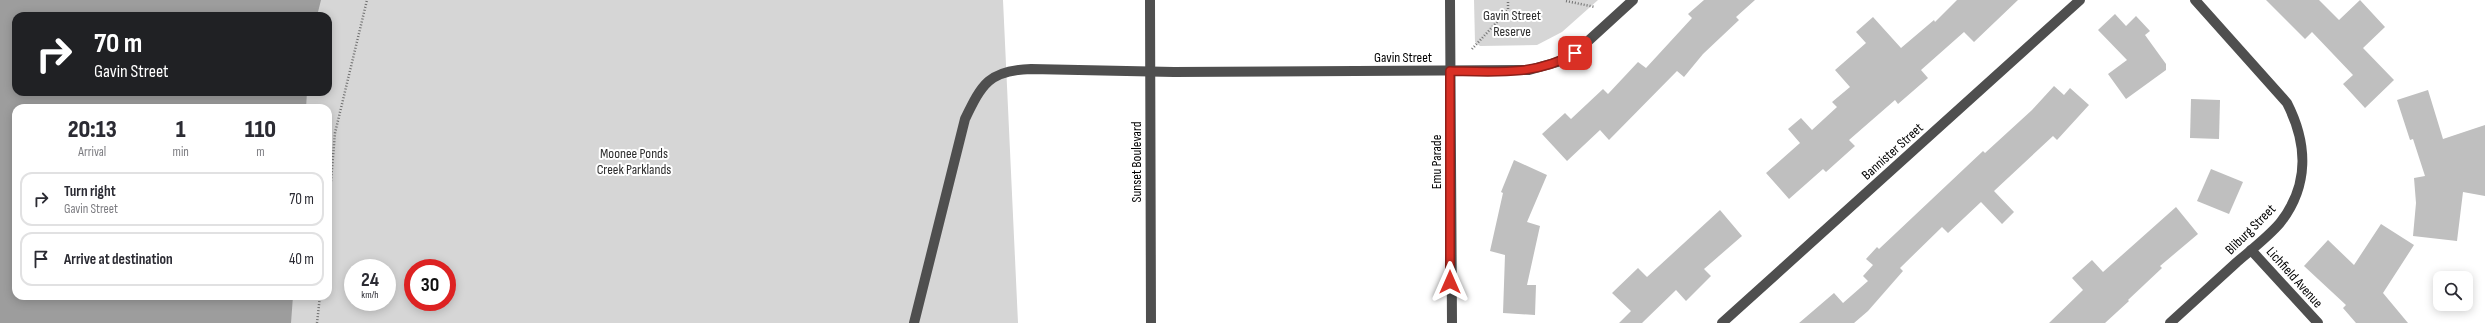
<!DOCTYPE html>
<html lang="en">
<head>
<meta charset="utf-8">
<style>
	:root { --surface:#fff; --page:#f7f7f7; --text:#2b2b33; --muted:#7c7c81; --line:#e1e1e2 }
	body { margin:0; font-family:"Sofia Sans Condensed",sans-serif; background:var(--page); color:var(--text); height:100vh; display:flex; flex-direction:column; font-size:15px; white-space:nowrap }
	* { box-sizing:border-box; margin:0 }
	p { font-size:13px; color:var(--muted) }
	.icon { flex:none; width:22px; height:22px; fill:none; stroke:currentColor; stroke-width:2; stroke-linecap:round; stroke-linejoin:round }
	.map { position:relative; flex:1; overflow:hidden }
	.sheet { position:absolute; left:12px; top:104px; width:320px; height:196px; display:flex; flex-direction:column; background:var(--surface); border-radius:12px; box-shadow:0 2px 10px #0003 }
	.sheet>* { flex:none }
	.hud { position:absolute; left:12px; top:12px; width:320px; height:84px; border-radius:12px; box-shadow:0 2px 10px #0003; background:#202124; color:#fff; overflow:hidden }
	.fabs { position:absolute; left:2433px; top:271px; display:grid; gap:8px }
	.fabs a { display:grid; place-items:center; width:40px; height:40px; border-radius:8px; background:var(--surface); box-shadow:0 2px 10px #0003; font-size:20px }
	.speed { position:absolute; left:344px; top:259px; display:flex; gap:8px; font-size:20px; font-weight:700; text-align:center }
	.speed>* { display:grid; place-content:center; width:52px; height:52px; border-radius:50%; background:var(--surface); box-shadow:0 2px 10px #0003; line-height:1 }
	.speed small { font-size:10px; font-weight:400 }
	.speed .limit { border:6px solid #d22; background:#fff; color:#111 }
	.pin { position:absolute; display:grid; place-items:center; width:34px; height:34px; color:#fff; margin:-17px; border-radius:8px; box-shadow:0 2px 6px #0006 }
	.me { position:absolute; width:44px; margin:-22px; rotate:0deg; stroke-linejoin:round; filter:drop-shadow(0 0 3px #0008) }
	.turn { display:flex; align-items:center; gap:14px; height:84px; padding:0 16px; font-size:18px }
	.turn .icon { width:52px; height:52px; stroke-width:2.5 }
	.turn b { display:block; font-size:28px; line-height:34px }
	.eta { display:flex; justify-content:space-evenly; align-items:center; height:68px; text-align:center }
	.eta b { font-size:24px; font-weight:800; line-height:28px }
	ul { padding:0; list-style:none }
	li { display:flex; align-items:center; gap:12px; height:54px; margin:0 8px 6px; padding:0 8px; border:2px solid var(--line); border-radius:12px }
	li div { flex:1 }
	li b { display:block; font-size:15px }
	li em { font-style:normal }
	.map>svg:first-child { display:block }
</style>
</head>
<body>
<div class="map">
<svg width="2485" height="323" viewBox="0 0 2485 323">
	<rect width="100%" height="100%" fill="#fff"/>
	<g fill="#d6d6d6" fill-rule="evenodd">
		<path d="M0,0h1003l15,323h-1018zM16,16h312v76h-312zM16,108h312v188h-312zM353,268h34v34h-34zM413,268h34v34h-34z"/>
		<path d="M1474,0h124l-36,32 -25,13 -57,1 -5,-4z"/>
	</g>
	<path fill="#9d9d9d" d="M0,0h321l-4,16h-301v76h291l-1,16h-290v188h277l-2,27h-291z"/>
	<g fill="#bfbfbf">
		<path d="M1704,0h51l-19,17 3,3 -36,34 -19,23 -7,-6 -68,69 -9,-10 -33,31 -25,-27 23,-21 6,6 32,-30 5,5 30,-32 8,6 46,-50 -4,-4z"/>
		<path d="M1957,0h61l-44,42 -10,-10 -43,38 7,8 -30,26 -3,-4 -46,40 6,6 -29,26 -3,-3 -34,30 -23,-26 34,-30 -12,-14 13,-11 11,12 25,-23 -5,-5 18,-15 -15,-17 31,-27 -10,-11 17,-15 28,31 33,-28 1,2z"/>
		<path d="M2266,0h53l20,20 21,-20 25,27 -22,21 31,32 -29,28 -22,-24 10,-9 -41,-43 -7,7z"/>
		<path d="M2115,14l11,12 10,-10 14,15 -5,4 21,29v6l-40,29 -18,-25 19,-14 -29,-30z"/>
		<path d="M2054,86l10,9 6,-7 19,17 -32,35 -4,-4 -59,55 20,21 -12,12 -21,-22 -33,31 -6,-6 -42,41 3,3 -35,40 -14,12h-55l35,-30 9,10 25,-22 -5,-5 10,-11 -7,-6 11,-12 2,2 104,-98 2,2 47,-43z"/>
		<path d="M2428,90l15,49 42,-14v71l-22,-4 -6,49 -44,-5 3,-33 -2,-25 11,-2 -12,-37 -3,1 -13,-40z"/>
		<path d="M2191,99l29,1 -1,39 -29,-1z"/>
		<path d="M1514,160l33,15 -20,47 13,4 -13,59h9l-1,30 -32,-2 2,-58 -15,-4 13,-58 -2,-1z"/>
		<path d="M2211,169l32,13 -14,32 -32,-13z"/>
		<path d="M2176,207l22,27 -38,32 2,2 -34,32 1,1 -24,22h-56l34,-33 -11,-12 20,-18 11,12z"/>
		<path d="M1720,210l22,26 -38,33 7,7 -25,25 -10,-11 -34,33h-23l12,-12 -19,-18 26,-25 9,9z"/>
		<path d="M2381,224l33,21 -31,48 25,30h-52l-13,-15 3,-3 -42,-39 24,-26 26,25z"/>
	</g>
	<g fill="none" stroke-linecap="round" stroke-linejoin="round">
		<g stroke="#717171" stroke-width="2.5" stroke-dasharray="1 2" stroke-linecap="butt">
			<path d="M1566,1l29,6"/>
			<path d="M1472,49l36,-39v-10"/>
			<path d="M328,217l7,-84 32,-133"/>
			<path d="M317,323l3,-27"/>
		</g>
		<g stroke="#4f4f4f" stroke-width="10">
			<path d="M1150,0l1,323"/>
			<path d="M1450,0l2,323"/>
			<path d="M2251,250l67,73"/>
			<path d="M914,323l51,-204c17,-35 24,-49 66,-50l143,3 355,-2 32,-9 14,-8 58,-53"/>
			<path d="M1722,323l358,-323"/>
			<path d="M2170,323c22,-20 45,-41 67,-61 14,-12 31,-25 43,-39 29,-37 28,-79 7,-120l-92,-103"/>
		</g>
	</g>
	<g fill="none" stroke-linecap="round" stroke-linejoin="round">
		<defs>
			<path id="route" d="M1450,282v-211c43,1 87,5 125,-18"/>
		</defs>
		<use href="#route" stroke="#8d1f18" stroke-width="10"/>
		<use href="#route" stroke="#d93025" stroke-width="7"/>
	</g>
	<g text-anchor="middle" stroke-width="4" stroke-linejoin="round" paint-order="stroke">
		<g font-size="14" fill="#2d2d2d" stroke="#fff">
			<text x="1512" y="20">Gavin Street<tspan x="1512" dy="16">Reserve</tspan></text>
			<text x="634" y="158">Moonee Ponds<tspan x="634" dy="16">Creek Parklands</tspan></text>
		</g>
		<g font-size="14" fill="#000" stroke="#fff">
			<text x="1403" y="62">Gavin Street</text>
			<text transform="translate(1892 151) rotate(-42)" y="5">Bannister Street</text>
			<text transform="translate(1136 162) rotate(-90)" y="5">Sunset Boulevard</text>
			<text transform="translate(1436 162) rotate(-90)" y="5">Emu Parade</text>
			<text transform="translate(2250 229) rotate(-45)" y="5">Bliburg Street</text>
			<text transform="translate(2295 277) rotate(48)" y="5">Lichfield Avenue</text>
		</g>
	</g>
</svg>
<div class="fabs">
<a><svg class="icon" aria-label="search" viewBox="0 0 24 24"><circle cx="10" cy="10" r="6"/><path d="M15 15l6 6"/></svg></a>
</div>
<div class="speed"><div>24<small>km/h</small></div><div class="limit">30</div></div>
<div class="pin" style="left:1575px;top:53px;background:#d93025"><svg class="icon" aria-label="arrive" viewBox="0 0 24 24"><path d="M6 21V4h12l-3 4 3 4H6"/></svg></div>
<svg class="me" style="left:1450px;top:282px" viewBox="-20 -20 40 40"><path d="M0-17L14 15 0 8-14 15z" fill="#d93025" stroke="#fff" stroke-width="4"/></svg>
<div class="hud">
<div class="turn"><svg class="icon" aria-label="right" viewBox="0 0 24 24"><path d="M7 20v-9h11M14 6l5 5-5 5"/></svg><div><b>70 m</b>Gavin Street</div></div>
</div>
<section class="sheet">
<div class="eta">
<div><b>20:13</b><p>Arrival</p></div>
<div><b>1</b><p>min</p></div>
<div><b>110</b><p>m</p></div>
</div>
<ul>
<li><svg class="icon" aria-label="right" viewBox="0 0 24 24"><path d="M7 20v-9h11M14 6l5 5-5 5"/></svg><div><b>Turn right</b><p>Gavin Street</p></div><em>70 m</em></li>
<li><svg class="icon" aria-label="arrive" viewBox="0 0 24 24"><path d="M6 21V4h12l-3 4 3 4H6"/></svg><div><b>Arrive at destination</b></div><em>40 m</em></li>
</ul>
</section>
</div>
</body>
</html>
